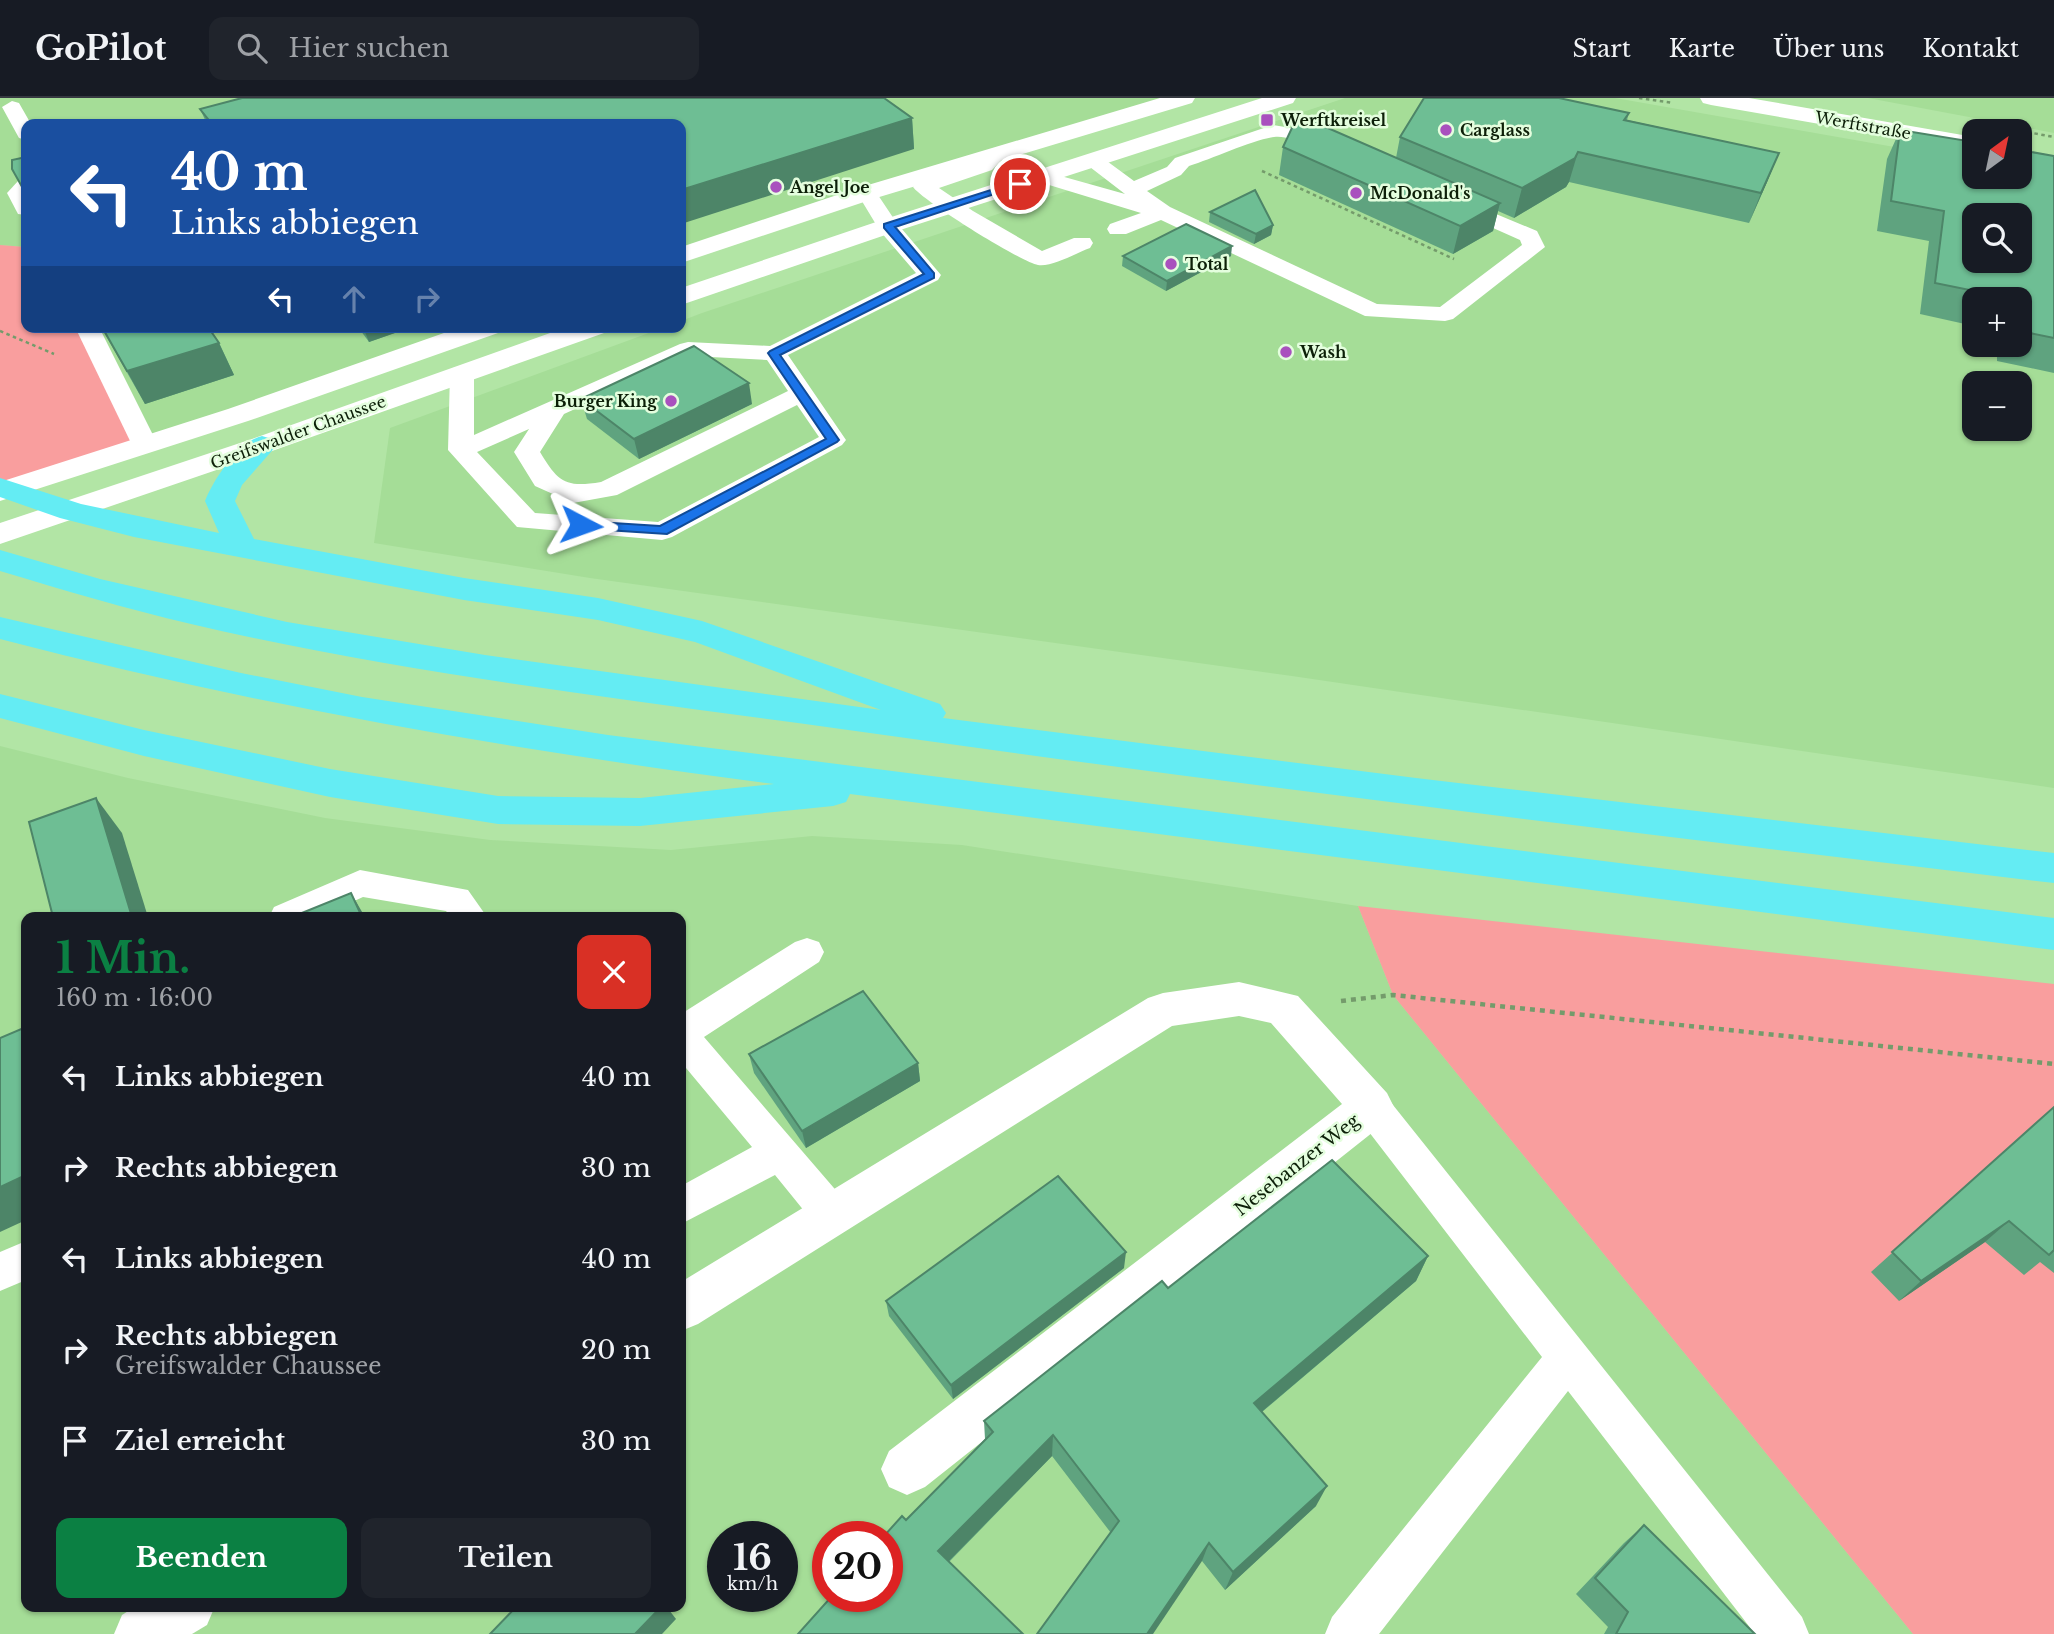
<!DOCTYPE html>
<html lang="de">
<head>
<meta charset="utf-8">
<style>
	:root { --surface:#171b24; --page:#20242c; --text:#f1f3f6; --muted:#9ea1a6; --line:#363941; --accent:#0b8043 }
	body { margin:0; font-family:"Libre Baskerville",serif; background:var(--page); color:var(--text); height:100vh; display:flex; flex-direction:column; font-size:26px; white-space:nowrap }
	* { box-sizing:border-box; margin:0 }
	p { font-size:23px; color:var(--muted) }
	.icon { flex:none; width:38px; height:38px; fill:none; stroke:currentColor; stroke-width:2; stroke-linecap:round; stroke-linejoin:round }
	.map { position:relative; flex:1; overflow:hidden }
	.panel { position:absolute; left:21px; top:814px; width:665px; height:700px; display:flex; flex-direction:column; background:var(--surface); border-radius:14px; box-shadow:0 2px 5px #0004 }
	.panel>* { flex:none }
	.hud { position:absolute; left:21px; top:21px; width:665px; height:214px; border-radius:14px; box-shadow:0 2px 5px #0004; background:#1a4fa0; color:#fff; overflow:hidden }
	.needle { width:46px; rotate:33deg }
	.buttons { position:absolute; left:1962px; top:21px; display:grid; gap:14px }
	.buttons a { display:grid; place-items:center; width:70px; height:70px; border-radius:14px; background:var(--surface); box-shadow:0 2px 5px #0004; font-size:35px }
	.speed { position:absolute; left:707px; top:1423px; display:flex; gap:14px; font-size:35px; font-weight:700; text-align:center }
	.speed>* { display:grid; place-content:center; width:91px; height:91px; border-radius:50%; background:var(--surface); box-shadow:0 2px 5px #0004; line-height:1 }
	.speed small { font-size:18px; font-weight:400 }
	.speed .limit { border:10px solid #d22; background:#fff; color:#111 }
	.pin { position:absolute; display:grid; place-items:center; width:60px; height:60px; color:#fff; margin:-30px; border:4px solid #fff; border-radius:50%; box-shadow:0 2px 7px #0007 }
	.me { position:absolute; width:77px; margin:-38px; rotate:94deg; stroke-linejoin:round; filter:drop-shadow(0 0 5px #0008) }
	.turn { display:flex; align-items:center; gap:24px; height:147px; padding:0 35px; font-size:32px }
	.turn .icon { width:91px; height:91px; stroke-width:2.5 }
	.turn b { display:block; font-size:49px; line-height:60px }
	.lanes { display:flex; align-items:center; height:66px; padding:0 35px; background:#0003; justify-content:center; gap:35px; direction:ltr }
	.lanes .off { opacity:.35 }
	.round { display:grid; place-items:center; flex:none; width:74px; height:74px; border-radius:14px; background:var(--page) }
	.head { display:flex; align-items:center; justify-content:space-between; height:119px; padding:0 35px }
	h1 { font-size:42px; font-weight:700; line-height:52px; color:var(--accent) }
	.primary-button { display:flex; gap:14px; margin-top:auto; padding:14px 35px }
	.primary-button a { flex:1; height:80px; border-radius:14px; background:var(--accent); color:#fff; font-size:28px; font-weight:700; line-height:80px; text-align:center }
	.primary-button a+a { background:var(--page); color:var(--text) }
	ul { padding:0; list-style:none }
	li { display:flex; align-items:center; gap:21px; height:91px; padding:0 35px }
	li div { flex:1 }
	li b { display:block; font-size:26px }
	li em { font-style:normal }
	header { display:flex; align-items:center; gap:42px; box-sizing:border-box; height:98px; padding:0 35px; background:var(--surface); border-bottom:2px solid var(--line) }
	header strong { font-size:33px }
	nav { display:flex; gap:38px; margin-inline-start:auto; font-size:24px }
	.search { width:490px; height:63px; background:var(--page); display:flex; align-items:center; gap:18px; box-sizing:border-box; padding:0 24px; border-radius:14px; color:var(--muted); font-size:26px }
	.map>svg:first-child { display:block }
</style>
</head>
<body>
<header>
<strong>GoPilot</strong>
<div class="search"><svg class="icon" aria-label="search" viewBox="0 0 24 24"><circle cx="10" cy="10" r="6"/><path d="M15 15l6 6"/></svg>Hier suchen</div>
<nav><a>Start</a><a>Karte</a><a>Über uns</a><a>Kontakt</a></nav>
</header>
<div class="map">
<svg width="2054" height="1536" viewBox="0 0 2054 1536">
	<rect width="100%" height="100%" fill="#b2e5a5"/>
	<g fill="#a5dd97" fill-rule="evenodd">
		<path d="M0,0h1170l-489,157v-131h-655v123l-26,-2z"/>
		<path d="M1345,0h270l359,63v16l80,-2v613l-762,-112 -702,-98 -216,-35 16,-115 275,-101h16v-6l21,-8zM1974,117h46v46h-46zM1974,201h46v46h-46zM1974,285h46v46h-46z"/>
		<path d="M1868,0h186v35z"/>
		<path d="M87,229h401l-343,118z"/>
		<path d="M0,648l128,32 197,40 165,22 181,10 141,-14 150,9 396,61 35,89 520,639h-1913zM26,819h655v689h-655zM723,1438h59v60h-59zM828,1438h59v60h-59z"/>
	</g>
	<g fill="#f99e9e">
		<path d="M0,147l26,2v80h61l58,118 -145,42z"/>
		<path d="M1358,808l696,78v650h-141l-520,-639z"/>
	</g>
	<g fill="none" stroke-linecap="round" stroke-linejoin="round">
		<g stroke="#749b6b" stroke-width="2.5" stroke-dasharray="3.5 3.5" stroke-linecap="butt">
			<path d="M1639,0l34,5"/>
			<path d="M2000,29l54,10"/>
			<path d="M1262,73l192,88"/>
			<path d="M0,233l54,23"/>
		</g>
		<path stroke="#749b6b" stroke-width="4.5" stroke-dasharray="5 5" stroke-linecap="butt" d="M1341,903l52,-6 661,69"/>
		<g fill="#fff" fill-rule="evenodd">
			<path d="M12,3l7,2 12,21h-5v16l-7,-2 -17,-31z"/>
			<path d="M1273,27l30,5 34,15 3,4 -3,4c-22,6 -40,-19 -63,-16 -22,3 -62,22 -85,29l-8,9 -34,16 23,16 207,97 63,3 82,-62 -2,-5 -74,-33 -4,-4 4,-4h14l77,32 8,16 -92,72 -8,2 -80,-5 -204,-96 -35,14h-16l-3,-5 3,-5 31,-11 -105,-32 -3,-4 3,-4 7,-2 82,23 -39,-30 -3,-4 3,-4h14l34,25 33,-14 8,-9z"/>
			<path d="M997,50l7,2 3,4 -15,16 -53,18 34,23 69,40 32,-13h16l3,5 -3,5c-14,5 -37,19 -52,17 -17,-3 -115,-64 -125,-78l3,-4 62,-21 12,-12z"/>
			<path d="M26,80v37l-8,-1 -11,-21 12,-13z"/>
			<path d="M867,89l7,2 22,33 45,53 -3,5 -150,75 58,85 -4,5 -170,92 -10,3 -145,-13 -69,-77 2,-77 3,-5 9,-2 9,2 3,5v62l206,-91 8,-2 82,4 146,-73 -36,-42 -23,-38 3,-4zM691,258l76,4 21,31 -187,91c-36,6 -43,0 -61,-30l24,-38zM797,307l22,32 -161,85 -123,-9 -58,-61 52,-23 -15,23 21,34 38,17 44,-8z"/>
			<path d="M75,229h24l59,118 -4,5 -9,3 -9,-3 -4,-5z"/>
			<path d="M360,772l108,20 19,27h-36l-5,-6 -83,-14 -44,20h-50l5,-10z"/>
			<path d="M807,840l12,4 5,10 -5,10 -115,75 142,165 6,13 -6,13 -14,5 -14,-5 -43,-53 -94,49v-38l71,-39 -71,-85v-48l114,-72z"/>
			<path d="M1372,992l13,5 417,522 7,17h-54l-187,-243 -189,243h-54l7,-17 210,-260 -183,-238 -6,-12 6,-12z"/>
			<path d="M26,1143v39l-26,11v-39z"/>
		</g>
		<g fill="#fff" fill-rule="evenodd">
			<path d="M1239,884l59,14 89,97 7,14 -7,14 -462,366 -18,8 -18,-8 -8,-18 8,-18 453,-347 -71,-81 -32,-7 -67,10 -474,298 -17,7v-49l467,-284 15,-5z"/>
			<path d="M136,1508h79l-8,19 -15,9h-78l8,-19z"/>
		</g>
		<path fill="#fff" fill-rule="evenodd" d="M1700,0h49l225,39v14l-263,-46 -8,-2z"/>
		<g fill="#fff" fill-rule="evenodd">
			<path d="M1160,0h35l-3,5 -316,95 -195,65v-16l177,-59z"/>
			<path d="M1262,0h34l-3,5 -396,128 -216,74v-17l198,-67z"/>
			<path d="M461,229h40l-3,6 -250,88 -248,80v-19l228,-73z"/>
			<path d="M567,229h40l-3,6 -332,118 -272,93v-21l252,-84z"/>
		</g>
		<g fill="#64ecf3" fill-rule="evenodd">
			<path d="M262,338l10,3 5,6 -35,40 -7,16 19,38 210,39 134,20 104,23 238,83 6,9 -3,5 473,60 638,75v30c-405,-48 -809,-97 -1213,-154 -217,-30 -436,-55 -650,-105 -64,-15 -128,-34 -191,-53v-21l100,29 187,43 198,33 396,55 -186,-68 -97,-22 -134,-20 -330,-63 -74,-19 -60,-21v-19l81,26 138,29 -14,-32c9,-22 33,-59 57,-65z"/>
			<path d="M0,519l241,56 121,24 246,38 1446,183v32l-1204,-156 -4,8 -13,4 -193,20 -142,-2 -168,-27 -186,-41 -144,-38v-24l144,36 186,39 168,27 142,2 134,-14c-262,-34 -518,-78 -774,-145z"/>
		</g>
	</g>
	<g fill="#5fa37f">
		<path d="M200,11l712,9 2,31 -233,-25h-474z"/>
		<path d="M1629,15l-2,7 152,33 -12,29 -18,41 -180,-41 -3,5 -52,31 -16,-7 -5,20 -40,23 -174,-79 4,-28 113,11 4,-21z"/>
		<path d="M1900,32l154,26v217l-57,-12v-16h23v-46h-46v27l-54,-12 9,-73 -52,-10 10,-72z"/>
		<path d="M1210,114l63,13 -2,10 -17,9 -45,-22z"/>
		<path d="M1123,158h108l-65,35 -44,-25z"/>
		<path d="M101,229h107l11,16 15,32 -89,29z"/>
		<path d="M358,229h54l-43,15z"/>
		<path d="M581,301l171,5 -113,55 -52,-40z"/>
		<path d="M749,956l169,9 2,18 -114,67 -52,-75z"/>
		<path d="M2054,1009v166l-14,-11 -16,13 -39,-33 -86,59 -28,-29z"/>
		<path d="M1428,1158l-12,25 -154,131 54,94 -91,84 -23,-29 -91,-28 -59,-77 -103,106 -43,-42 79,-81 -1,-18 184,-133z"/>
		<path d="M1124,1170l-171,131 -64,-83 -3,-15z"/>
		<path d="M1644,1427l111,109h-151l4,-7 -32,-33 48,-51z"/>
	</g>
	<g fill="#4d8568">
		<path d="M912,20l2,31 -233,75v-34z"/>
		<path d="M1578,54l-9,30 -3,5 -52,31 8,-30z"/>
		<path d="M1779,55l-12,29 -18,41 12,-30z"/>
		<path d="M1500,105l-7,28 -40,23 7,-28z"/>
		<path d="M1273,127l-2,10 -17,9 2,-10z"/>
		<path d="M1232,148l-1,10 -65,35 1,-10z"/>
		<path d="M363,229h49l-43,15z"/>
		<path d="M219,245l15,32 -89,29 -18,-33z"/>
		<path d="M749,285l3,21 -113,55 -5,-20z"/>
		<path d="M96,700l26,35 26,84h-16z"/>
		<path d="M351,795l14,24h-3z"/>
		<path d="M918,965l2,18 -114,67 -4,-17z"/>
		<path d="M26,1077v45l-26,12v-45z"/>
		<path d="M2009,1123l-24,21 -86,59 22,-20z"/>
		<path d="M1126,1154l-2,16 -171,131 -2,-14z"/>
		<path d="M1428,1158l-12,25 -170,144 8,-22z"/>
		<path d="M1053,1337l-1,21 -111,113 -3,-18z"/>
		<path d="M1327,1388l-11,20 -91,84 8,-18z"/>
		<path d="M1209,1445l-7,18 -49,73h-6z"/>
		<path d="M662,1508h4l10,13 -14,15h-27z"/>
	</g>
	<g fill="#6ebe94" stroke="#4d8568" stroke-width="2" fill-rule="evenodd">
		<path d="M242,0h642l28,20 -231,72v-66h-469l-12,-15z"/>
		<path d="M1424,0h135l70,15 -5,7 155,33 -18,40 -183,-41 -3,6 -53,30 -122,-51z"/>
		<path d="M1298,17l202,88 -40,23 -177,-79z"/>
		<path d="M1900,32l74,12v35h46v-27l34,6v182l-34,-7v-32h-6l-79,-16 9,-72 -53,-10zM1974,117h46v46h-46z"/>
		<path d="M26,59v37l-14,-25v-9z"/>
		<path d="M1255,92l18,35 -17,9 -46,-22z"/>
		<path d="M1186,126l46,22 -65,35 -44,-25z"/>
		<path d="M102,229h106l11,16 -92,28z"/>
		<path d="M694,248l55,37 -115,56 -53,-40z"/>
		<path d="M96,700l36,119h-79l-24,-95z"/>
		<path d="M351,795l11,24h-70z"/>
		<path d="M863,893l55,72 -116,68 -53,-77z"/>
		<path d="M26,929v148l-26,12v-149z"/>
		<path d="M2054,1009v143l-5,5 -40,-34 -88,60 -29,-29z"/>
		<path d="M1332,1062l96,96 -174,147 73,83 -94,86 -24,-29 -62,91h-110l82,-113 -66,-86 -115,116 85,83h-225l34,-38h55v-60h-3l18,-20 4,4 87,-88 -9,-11 178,-140 6,7z"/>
		<path d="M1058,1078l68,76 -175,133 -65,-84z"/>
		<path d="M1644,1427l111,109h-139l12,-22 -33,-34z"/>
		<path d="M517,1508h145l-27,28h-145z"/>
	</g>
	<path fill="#1a73e8" stroke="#114b97" stroke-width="2" d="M1016,84l9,2 -130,43 39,46v5l-154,77 59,85 -2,2 -170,92 -91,-6v-6l5,-1 79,5 166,-87 -58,-86 2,-2 154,-77 -40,-46v-4z"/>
	<g fill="#a951be" stroke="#e4fede" stroke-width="2.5">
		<rect x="1260" y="15" width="14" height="14" rx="3.5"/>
		<circle cx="1446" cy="32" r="7"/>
		<circle cx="776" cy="89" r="7"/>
		<circle cx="1356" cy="95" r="7"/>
		<circle cx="1171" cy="166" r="7"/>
		<circle cx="1286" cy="254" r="7"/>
		<circle cx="671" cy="303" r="7"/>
	</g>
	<g text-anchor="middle" stroke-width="5" stroke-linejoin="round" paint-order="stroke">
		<g font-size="16" font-weight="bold" fill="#0c1f08" stroke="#e4fede" text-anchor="start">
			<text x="1281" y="28">Werftkreisel</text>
			<text x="1460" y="38">Carglass</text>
			<text x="790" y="95">Angel Joe</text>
			<text x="1370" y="101">McDonald's</text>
			<text x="1185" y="172">Total</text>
			<text x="1300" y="260">Wash</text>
			<text x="657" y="309" text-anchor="end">Burger King</text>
		</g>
		<g font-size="16" fill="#0c1f08" stroke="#e4fede">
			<text transform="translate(1863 27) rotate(10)" y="6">Werftstraße</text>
			<text transform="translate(298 334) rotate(-20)" y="6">Greifswalder Chaussee</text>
		</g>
		<g font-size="18" fill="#0c1f08" stroke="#e4fede">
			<text transform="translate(1297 1067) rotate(-38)" y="6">Nesebanzer Weg</text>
		</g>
	</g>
</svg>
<div class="buttons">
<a><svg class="needle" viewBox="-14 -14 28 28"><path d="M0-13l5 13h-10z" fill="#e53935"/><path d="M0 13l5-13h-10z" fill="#9ea1a6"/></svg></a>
<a><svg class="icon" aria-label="search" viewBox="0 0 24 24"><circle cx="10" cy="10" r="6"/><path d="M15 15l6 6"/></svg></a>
<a>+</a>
<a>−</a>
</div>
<div class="speed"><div>16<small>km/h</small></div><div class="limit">20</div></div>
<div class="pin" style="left:1020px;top:86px;background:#d93025"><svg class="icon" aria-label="arrive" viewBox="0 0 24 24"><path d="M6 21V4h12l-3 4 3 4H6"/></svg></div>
<svg class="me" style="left:581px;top:427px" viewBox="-20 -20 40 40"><path d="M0-17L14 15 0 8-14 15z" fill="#1a73e8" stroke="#fff" stroke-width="4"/></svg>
<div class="hud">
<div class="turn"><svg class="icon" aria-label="left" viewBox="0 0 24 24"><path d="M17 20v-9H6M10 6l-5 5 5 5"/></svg><div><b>40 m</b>Links abbiegen</div></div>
<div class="lanes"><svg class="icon" aria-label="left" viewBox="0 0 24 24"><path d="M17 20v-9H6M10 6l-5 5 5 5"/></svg><svg class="icon off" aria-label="ahead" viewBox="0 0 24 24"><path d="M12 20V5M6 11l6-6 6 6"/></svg><svg class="icon off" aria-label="right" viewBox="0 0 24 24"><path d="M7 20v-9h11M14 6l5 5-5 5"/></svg></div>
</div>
<section class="panel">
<div class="head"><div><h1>1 Min.</h1><p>160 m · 16:00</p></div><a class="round" style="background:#d93025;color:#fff"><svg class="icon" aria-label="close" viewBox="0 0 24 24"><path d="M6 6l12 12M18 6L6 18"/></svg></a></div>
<ul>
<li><svg class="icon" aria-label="left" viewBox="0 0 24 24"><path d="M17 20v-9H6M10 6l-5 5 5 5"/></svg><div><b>Links abbiegen</b></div><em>40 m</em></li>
<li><svg class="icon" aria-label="right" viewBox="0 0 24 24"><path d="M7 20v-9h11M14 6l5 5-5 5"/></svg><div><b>Rechts abbiegen</b></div><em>30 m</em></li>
<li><svg class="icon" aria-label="left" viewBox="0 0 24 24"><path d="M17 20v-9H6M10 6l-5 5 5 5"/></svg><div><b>Links abbiegen</b></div><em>40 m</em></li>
<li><svg class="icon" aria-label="right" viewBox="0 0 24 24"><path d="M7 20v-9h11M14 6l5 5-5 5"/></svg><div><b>Rechts abbiegen</b><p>Greifswalder Chaussee</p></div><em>20 m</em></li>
<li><svg class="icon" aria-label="arrive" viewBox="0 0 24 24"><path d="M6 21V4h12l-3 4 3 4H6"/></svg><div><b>Ziel erreicht</b></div><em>30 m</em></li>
</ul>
<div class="primary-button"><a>Beenden</a><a>Teilen</a></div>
</section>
</div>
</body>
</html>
